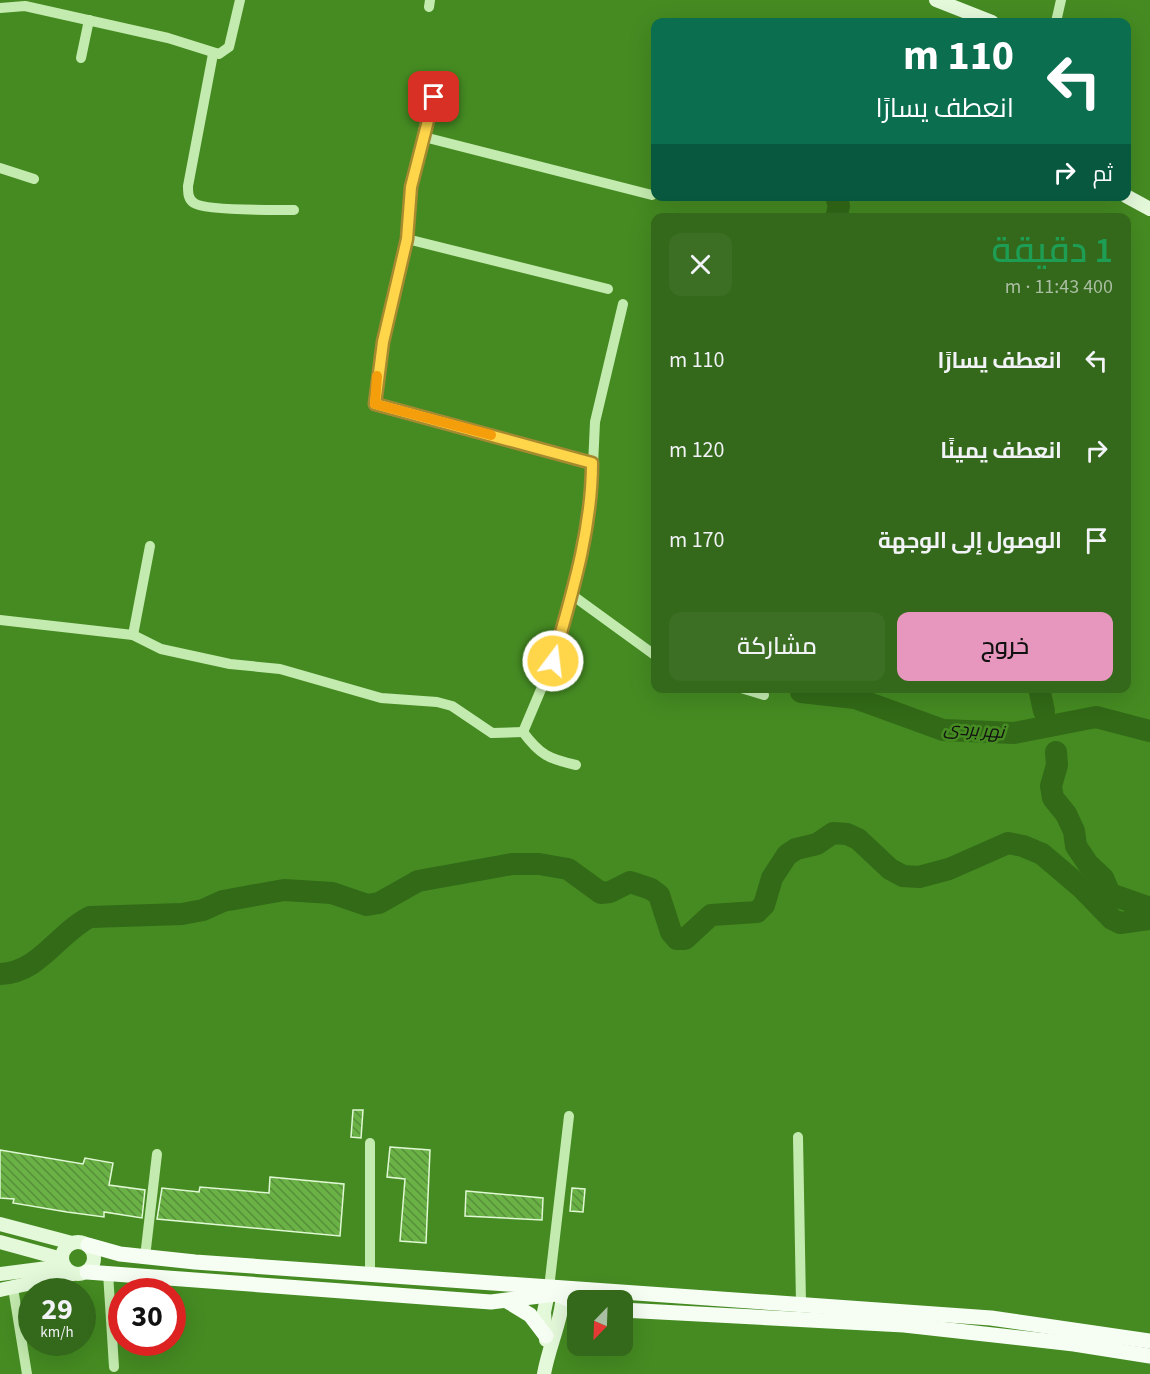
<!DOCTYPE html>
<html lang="ar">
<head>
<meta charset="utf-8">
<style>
	:root { --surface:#34681a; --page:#3c6e23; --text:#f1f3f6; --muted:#a9bea2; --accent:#e797bd }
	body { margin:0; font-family:"Source Sans 3",Cairo,sans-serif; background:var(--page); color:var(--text); direction:rtl; height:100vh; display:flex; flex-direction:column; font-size:22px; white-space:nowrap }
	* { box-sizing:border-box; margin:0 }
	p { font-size:20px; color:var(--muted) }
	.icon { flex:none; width:33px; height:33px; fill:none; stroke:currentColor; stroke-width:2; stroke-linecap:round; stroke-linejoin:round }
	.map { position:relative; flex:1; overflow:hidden; direction:ltr }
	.panel { position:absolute; left:651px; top:213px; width:480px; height:480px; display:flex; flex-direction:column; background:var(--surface); border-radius:12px; box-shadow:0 6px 24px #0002; direction:rtl }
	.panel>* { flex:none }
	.banner { position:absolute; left:651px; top:18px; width:480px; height:183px; border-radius:12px; box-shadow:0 6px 24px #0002; direction:rtl; background:#0b6e4f; color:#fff; overflow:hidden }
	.needle { width:39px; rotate:203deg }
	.buttons { position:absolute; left:567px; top:1290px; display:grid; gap:12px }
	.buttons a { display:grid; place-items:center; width:66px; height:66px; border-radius:12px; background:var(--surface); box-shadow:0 6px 24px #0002; font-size:30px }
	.speed { position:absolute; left:18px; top:1278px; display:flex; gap:12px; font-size:30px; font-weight:700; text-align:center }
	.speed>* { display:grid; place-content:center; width:78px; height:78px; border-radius:50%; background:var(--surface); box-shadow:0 6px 24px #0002; line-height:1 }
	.speed small { font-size:15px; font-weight:400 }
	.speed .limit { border:9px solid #d22; background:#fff; color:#111 }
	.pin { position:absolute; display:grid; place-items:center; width:51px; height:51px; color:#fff; margin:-26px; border-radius:12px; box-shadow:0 3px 9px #0006 }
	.me { position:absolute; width:66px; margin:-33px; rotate:15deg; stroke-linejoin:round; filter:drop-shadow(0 0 4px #0008) }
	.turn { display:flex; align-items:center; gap:21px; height:126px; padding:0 18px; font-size:27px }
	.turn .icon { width:78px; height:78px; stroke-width:2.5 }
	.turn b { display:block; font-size:42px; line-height:51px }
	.then { display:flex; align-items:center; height:57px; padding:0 18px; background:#0003; gap:12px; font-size:22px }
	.round { display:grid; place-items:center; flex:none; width:63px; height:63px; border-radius:12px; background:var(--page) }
	.head { display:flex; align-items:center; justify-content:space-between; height:102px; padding:0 18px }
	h1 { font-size:36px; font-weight:600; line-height:45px; color:#1e9e55 }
	.primary-button { display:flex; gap:12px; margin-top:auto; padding:12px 18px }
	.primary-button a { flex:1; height:69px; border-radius:12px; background:var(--accent); color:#111; font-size:24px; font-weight:600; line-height:69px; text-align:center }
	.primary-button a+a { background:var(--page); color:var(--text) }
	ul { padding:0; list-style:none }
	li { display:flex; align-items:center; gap:18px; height:90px; padding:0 18px }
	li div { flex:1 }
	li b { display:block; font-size:22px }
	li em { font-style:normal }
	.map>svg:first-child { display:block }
</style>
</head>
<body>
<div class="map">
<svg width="1150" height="1374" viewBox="0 0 1150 1374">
	<defs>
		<pattern id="building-back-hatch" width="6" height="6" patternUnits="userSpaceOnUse" patternTransform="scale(1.5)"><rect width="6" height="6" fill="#6ab146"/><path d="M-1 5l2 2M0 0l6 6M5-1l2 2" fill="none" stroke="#568f39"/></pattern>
	</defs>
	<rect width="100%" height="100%" fill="#458b22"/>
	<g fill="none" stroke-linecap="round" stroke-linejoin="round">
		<g stroke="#326a17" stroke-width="22">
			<path d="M836,218l3,-12 -3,-10"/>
			<path d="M1039,688l5,23"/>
			<path d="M801,692l54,6 88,32 71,3 82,-16 54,14"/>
			<path d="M1056,752l1,13 -6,21 2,12 13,16 8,17 2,15 12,18 15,14 7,16 40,14"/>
			<path d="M0,974c39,-1 58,-41 90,-57l92,-3 21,-4 20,-9 61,-11 48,3 35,12 12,-2 39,-22 94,-17h27l29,5 33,24 9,-1 20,-10 21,7 8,6 12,37 6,7h8l26,-24 46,-3 7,-7 8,-27 15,-23 9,-6 21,-5 16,-11 14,1 11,5 32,30 13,7 16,1 30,-8 59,-26 15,3 19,8 40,34 30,31 8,4 30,-4"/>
		</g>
	</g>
	<g fill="url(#building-back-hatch)" stroke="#e0f8d4" stroke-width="1.5">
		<path d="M353,1110h10l-2,28 -10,-1z"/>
		<path d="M390,1147l40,3 -4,93 -26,-2 5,-62 -18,-2z"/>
		<path d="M0,1150l83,14 2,-6 28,5 -4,22 36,5 -3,28 -38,-6v5l-37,-5 -54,-9 1,-4 -14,-1z"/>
		<path d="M270,1177l74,7 -4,52 -183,-17 5,-31 37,4 1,-5 69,6z"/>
		<path d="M572,1188l13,1 -2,23 -13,-1z"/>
		<path d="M466,1191l77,7 -1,22 -77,-4z"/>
	</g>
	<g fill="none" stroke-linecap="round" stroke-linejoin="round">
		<g stroke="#c4ebaf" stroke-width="10">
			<path d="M429,7l1,-7"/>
			<path d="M0,8l25,-2 143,32 51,16 10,-7 11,-47"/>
			<path d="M1056,22l5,-22"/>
			<path d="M213,54l-25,132c0,7 0,13 6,17 11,8 82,7 100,7"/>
			<path d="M81,58l8,-38"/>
			<path d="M434,97l-8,21 -15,69 -4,52 -24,103 -8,62 217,59"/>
			<path d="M424,137l228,58"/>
			<path d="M0,168l34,11"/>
			<path d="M407,239l201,50"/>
			<path d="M572,595l84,61"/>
			<path d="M0,620l133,15 28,14 69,15 50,5 101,29 56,4 15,4 40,27 31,-1"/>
			<path d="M133,635l17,-89"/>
			<path d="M741,688l23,7"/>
			<path d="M523,732l30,-71 19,-66 20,-108 3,-65 28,-118"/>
			<path d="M523,732c17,23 26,27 53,33"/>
			<path d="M798,1137l3,167"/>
			<path d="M370,1143v132"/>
			<path d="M145,1257l12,-103"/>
			<path d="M108,1273l6,94"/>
			<path d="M13,1288l14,86"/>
			<path d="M549,1288l20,-172"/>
		</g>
		<g stroke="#e4f8da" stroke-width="14">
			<path d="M936,0l56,22"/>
			<path d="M1126,196l24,13"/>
			<path d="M0,1224l72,19"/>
			<circle cx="78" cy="1258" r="16"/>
			<path d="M0,1242l62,17"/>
			<path d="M0,1274l63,-8"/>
			<path d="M0,1290l73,-16"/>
			<path d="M546,1340l-2,-28 5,-24"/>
			<path d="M544,1374c5,-29 19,-55 19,-85"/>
		</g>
		<g stroke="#f6fef3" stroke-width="15">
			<path d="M88,1245l32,9 75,8 796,56 159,23"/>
			<path d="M87,1272l404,30 65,-8 22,9"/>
			<path d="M507,1301l23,14 16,21"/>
			<path d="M622,1310l282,15 170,19 76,12"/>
		</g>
	</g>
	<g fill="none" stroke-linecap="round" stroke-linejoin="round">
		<defs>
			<path id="route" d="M434,97l-23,90 -4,52 -24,103 -8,62 217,59c0,67 -21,134 -39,198"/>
		</defs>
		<use href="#route" stroke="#a68a30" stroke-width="15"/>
		<use href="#route" stroke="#ffd54a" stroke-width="10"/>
		<path stroke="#f59e0b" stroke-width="10" d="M377,376l-2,28 116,31"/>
	</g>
	<g text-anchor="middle" stroke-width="5" stroke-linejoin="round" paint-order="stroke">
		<g font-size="18" font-style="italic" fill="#111" stroke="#458b22">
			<text transform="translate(974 730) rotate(4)" y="6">نهر بردى</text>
		</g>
	</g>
</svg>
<div class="buttons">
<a><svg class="needle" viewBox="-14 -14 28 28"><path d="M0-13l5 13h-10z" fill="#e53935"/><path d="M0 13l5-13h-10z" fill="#a9bea2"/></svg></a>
</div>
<div class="speed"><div>29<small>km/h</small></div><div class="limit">30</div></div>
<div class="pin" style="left:434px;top:97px;background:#d93025"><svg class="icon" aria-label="arrive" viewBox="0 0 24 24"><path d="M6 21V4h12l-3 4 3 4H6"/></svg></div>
<svg class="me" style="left:553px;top:661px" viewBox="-20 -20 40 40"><circle r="17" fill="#ffd54a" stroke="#fff" stroke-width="3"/><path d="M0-11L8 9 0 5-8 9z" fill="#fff"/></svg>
<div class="banner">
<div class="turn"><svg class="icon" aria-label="left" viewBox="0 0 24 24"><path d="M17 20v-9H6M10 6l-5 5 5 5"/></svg><div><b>110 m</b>انعطف يسارًا</div></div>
<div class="then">ثم<svg class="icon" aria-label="right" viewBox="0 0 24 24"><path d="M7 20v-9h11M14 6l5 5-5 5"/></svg></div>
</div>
<section class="panel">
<div class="head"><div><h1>1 دقيقة</h1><p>400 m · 11:43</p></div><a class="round"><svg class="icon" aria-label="close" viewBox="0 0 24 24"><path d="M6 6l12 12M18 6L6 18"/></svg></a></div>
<ul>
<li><svg class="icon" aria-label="left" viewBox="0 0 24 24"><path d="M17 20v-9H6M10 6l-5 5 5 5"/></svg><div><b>انعطف يسارًا</b></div><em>110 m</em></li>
<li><svg class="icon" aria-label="right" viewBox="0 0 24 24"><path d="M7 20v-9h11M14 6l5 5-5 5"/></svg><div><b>انعطف يمينًا</b></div><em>120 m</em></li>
<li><svg class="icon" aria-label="arrive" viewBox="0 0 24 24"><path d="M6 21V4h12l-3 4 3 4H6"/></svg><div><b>الوصول إلى الوجهة</b></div><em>170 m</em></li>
</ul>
<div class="primary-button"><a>خروج</a><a>مشاركة</a></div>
</section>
</div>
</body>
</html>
